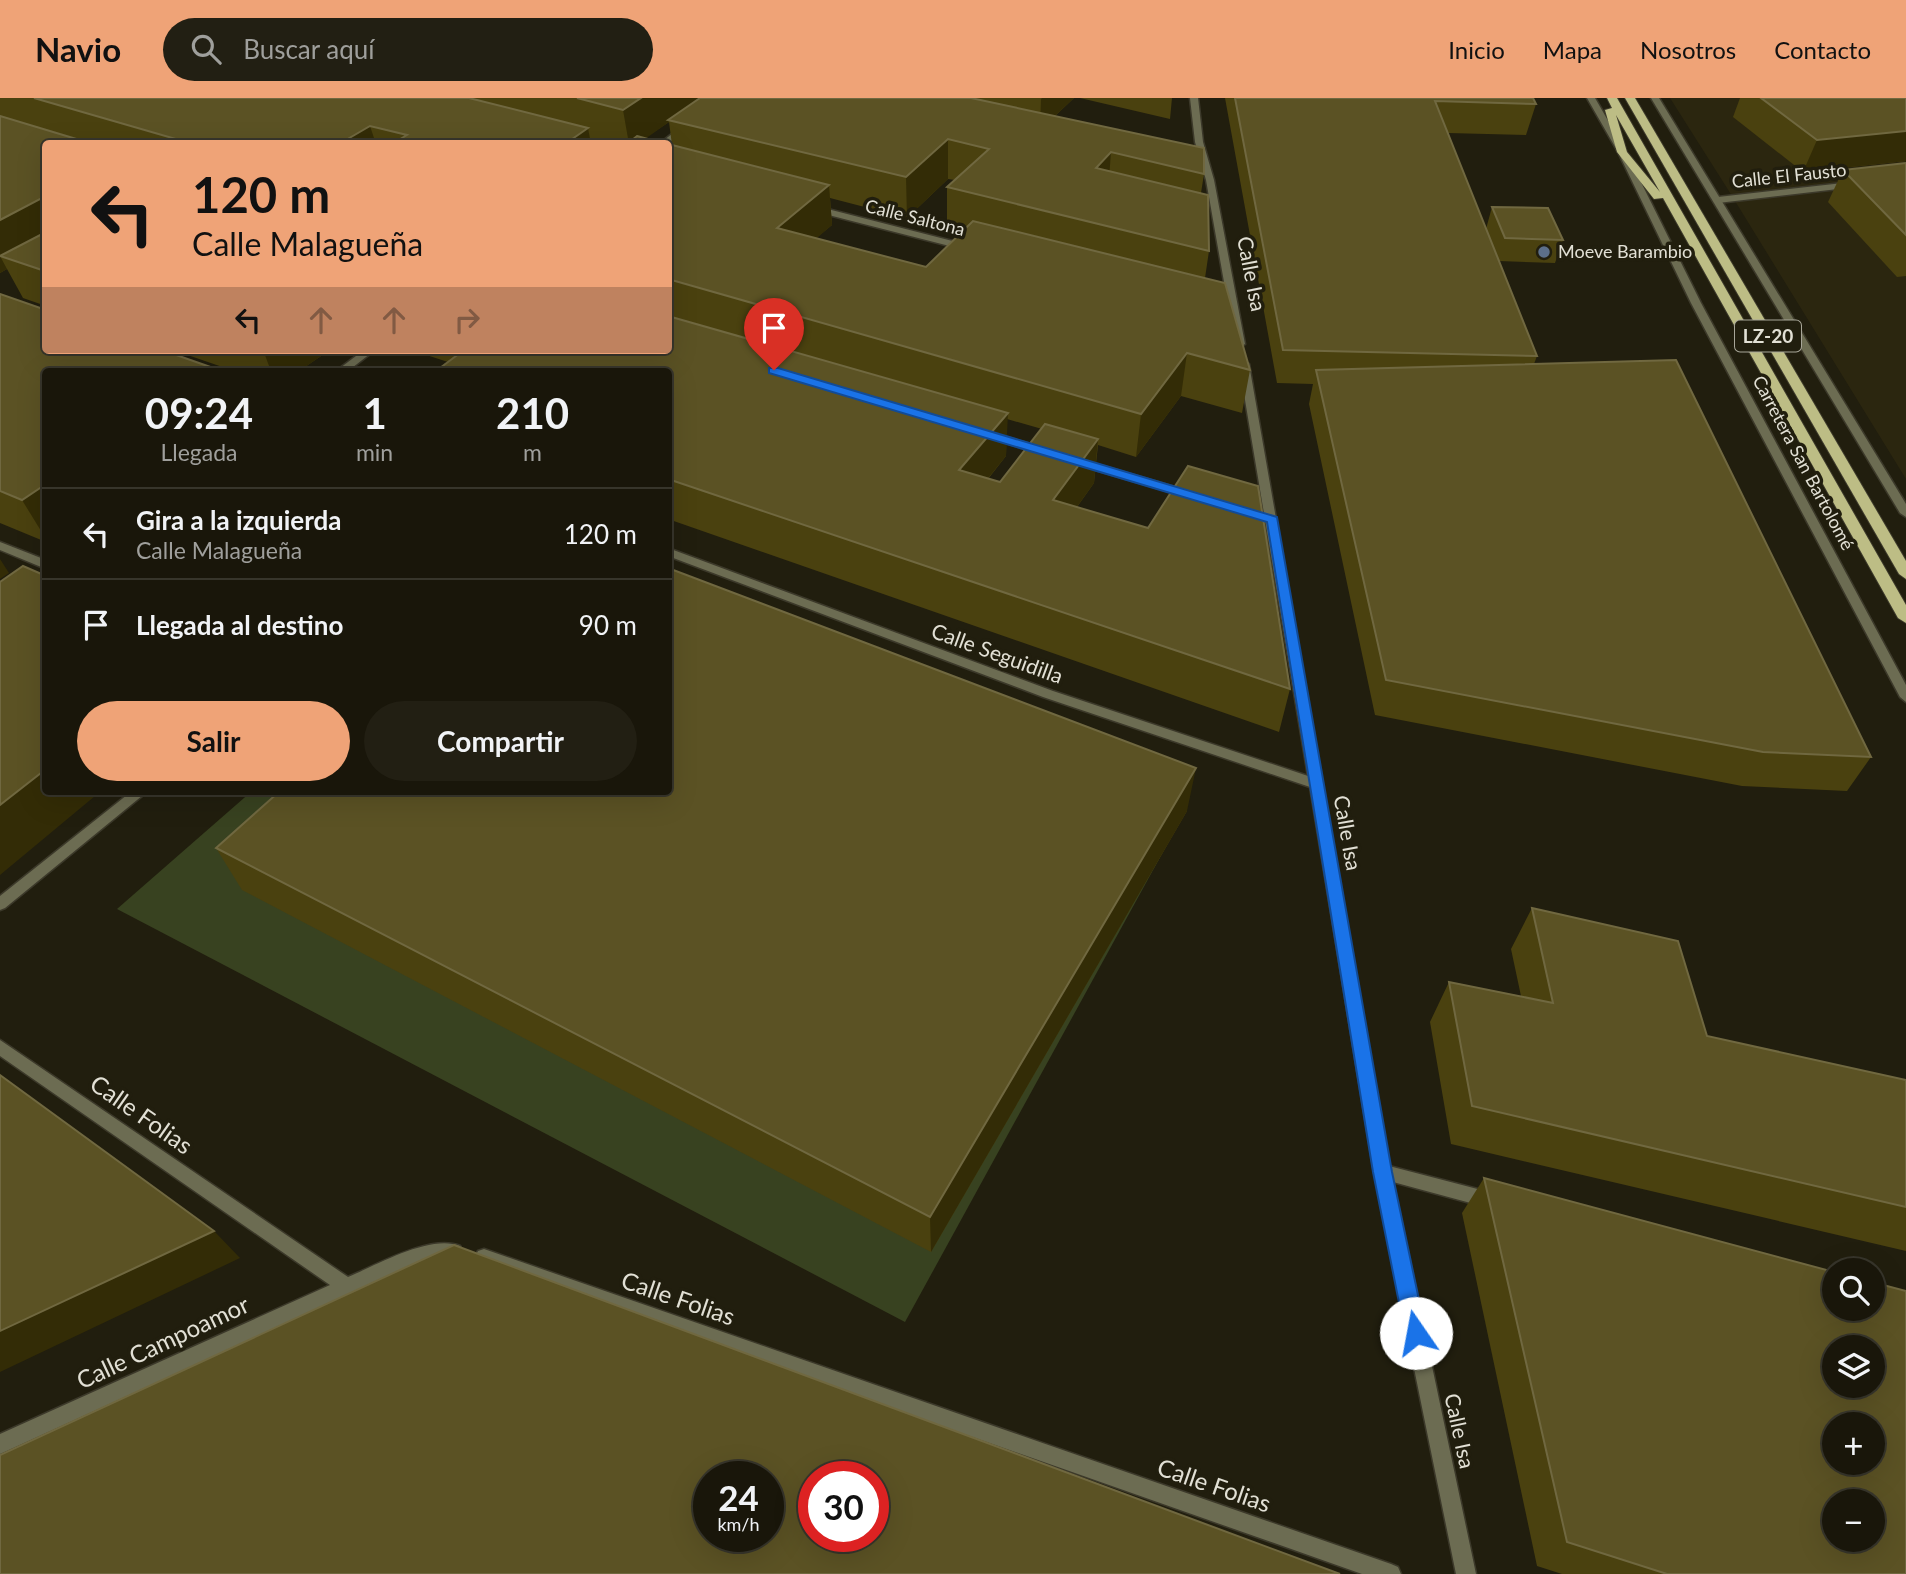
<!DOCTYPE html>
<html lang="es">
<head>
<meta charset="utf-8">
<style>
	:root { --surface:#19160a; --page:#221f13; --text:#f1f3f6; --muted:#9f9f9c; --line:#37352b; --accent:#efa377 }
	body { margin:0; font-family:Lato,sans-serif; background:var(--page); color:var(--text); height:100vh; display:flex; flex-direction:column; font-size:26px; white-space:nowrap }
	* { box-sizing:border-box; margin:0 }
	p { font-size:23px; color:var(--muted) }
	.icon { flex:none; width:38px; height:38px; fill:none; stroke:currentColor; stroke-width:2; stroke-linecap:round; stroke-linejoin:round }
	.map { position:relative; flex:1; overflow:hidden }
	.panel { position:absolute; left:42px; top:270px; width:630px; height:427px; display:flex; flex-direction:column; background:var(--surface); border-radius:7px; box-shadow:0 7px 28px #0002,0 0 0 2px var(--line) }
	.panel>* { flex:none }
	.top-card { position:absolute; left:42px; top:42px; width:630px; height:214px; border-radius:7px; box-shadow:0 7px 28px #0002,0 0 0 2px var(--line); background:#efa377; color:#111; overflow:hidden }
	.buttons { position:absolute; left:1822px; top:1160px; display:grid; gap:14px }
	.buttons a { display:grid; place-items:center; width:63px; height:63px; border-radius:50%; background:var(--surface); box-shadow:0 7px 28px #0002,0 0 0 2px var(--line); font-size:35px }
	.speed { position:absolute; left:693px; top:1363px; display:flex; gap:14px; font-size:35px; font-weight:700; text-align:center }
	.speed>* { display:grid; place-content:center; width:91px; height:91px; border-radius:50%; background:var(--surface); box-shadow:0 7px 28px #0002,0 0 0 2px var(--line); line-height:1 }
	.speed small { font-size:18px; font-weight:400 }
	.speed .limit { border:10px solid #d22; background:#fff; color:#111 }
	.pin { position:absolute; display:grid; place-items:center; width:60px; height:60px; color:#fff; margin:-72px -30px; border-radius:50% 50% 50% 0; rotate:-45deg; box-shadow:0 0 7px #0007 }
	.pin .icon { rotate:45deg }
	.me { position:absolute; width:77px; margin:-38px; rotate:348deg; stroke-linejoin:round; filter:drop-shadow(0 0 5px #0008) }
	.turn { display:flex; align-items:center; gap:24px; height:147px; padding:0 35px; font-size:32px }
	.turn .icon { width:91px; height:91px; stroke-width:2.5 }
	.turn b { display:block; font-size:49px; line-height:60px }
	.lanes { display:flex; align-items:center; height:66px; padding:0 35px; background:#0003; justify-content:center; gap:35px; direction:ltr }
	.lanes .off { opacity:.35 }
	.eta { display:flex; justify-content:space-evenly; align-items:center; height:119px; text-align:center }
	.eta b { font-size:42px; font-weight:700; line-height:49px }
	.action { display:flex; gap:14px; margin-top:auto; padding:14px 35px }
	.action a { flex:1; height:80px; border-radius:42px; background:var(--accent); color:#111; font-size:28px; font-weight:700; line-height:80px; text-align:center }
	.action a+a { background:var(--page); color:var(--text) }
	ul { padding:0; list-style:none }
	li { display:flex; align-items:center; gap:21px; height:91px; padding:0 35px; border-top:2px solid var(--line) }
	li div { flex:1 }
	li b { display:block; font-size:26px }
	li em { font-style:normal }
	header { display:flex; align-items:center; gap:42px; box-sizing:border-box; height:98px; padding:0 35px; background:var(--accent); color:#111 }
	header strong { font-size:33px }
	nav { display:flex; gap:38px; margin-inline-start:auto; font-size:24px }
	.search { width:490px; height:63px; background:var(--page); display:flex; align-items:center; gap:18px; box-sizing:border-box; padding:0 24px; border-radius:38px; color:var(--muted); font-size:26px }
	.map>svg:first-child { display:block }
</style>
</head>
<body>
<header>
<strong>Navio</strong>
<div class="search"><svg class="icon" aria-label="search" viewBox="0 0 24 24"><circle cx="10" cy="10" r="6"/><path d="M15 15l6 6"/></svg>Buscar aquí</div>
<nav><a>Inicio</a><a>Mapa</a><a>Nosotros</a><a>Contacto</a></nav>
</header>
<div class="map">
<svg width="1906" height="1476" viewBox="0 0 1906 1476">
	<rect width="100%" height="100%" fill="#211e0e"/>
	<path fill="#2b260f" d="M1670,0h236v381l-179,-291z"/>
	<path fill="#384220" d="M252,693h416l518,19 -281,512 -788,-413z"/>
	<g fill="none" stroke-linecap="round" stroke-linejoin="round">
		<defs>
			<path id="service" d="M132,693h16l-143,117 -5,2v-14z"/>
			<g id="minor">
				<path d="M1190,0h8l5,44 11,38 31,164 -5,3 -5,-3 -29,-164 -11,-38z"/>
				<path d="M682,28l7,2 -21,16h-9z"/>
				<path d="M1852,84l4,3 -1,2 -137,16 -4,-3 4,-3z"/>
				<path d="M812,107l160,41 2,2 -5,3 -160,-41v-4z"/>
				<path d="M364,252h11l-27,21h-12z"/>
				<path d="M1244,263l5,3 140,802 100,26 6,2 3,6 -3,6 -6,2 -96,-26 83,392h-20l-82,-402 -64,-385 -267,-90 -375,-141v-8l385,143 255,85 -69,-412z"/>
				<path d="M989,334l62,18 1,2 -5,3 -62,-18 -1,-2z"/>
				<path d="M1079,361l116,34 2,2 -6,3 -116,-34v-4z"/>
				<path d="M0,444l46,18v9l-46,-19z"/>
				<path d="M0,942l348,237c29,-12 82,-43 112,-31l3,6 -3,6 -42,5 -418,191v-20l330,-149 -330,-229z"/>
				<path d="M484,1151l907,315 7,3 3,7h-39l-878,-309 -6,-2 -3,-6 3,-6z"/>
			</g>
			<g id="tertiary">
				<path d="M1587,0h8l31,54 75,151 205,382v17l-6,-5 -209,-394 -73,-151z"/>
				<path d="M1651,0h8l247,406v13l-6,-4z"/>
			</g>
			<g id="primary">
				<path d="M1607,0h10l289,507v18l-8,-5 -235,-420 -9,1 -37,-47 -12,-42 7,-2zM1616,17l44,77 -33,-40z"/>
				<path d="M1625,0h10l271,463v18l-7,-5z"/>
			</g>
		</defs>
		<use href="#service" stroke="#3c392a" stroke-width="3"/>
		<use href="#minor" stroke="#3c392a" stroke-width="3"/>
		<use href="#tertiary" stroke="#3c392a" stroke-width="3"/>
		<use href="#primary" stroke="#3c392a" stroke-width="2"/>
		<use href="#service" fill="#6c6c52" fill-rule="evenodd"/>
		<use href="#minor" fill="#6c6c52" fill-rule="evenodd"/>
		<use href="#tertiary" fill="#6c6c52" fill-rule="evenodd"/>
		<use href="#primary" fill="#bdbd85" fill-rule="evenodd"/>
	</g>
	<g fill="#4a410f" fill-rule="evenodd">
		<path d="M0,0h1074l-19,18 149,58 -3,19 8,58 -4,27 45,92 -8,43 -61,-17 -45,61 -38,-12 -4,38 -17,24 213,182 -11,43 -611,-213v-148l-220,-9 -37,-12h257v-206l4,1 -3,-23 -24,16 21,6h-57l-19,-5 1,5h-545v162l-23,-8 -16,-29 -7,4zM948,81l7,1 -8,7v41l15,4 -36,35 -110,-29 16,-13 -2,-27 77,20zM1007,321l35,10 -42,53 -12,-3 18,-23z"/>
		<path d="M1080,0h92l-2,21z"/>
		<path d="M1225,0h308l3,6 -10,31 -78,-2 38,96 6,-22 71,33 -8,23 -56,-2 38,95 -3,8 337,393 -24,34 -105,-5 -367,-71 -66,-311 4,-20 -36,-1z"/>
		<path d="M1740,0h166v63l-103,11 -70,-55z"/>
		<path d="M1906,65v113l-9,1 -69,-75 15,-32z"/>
		<path d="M0,196l220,77h-174v171l-46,-19z"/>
		<path d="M173,252h157l-31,21h-65z"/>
		<path d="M1187,713l-256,441 -689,-362 -26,-42z"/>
		<path d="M1532,810l175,128 199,44v171l-455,-107 -21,-122 19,-40 72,14 -10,-47z"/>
		<path d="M1484,1080l422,396h-344l-25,-8 -75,-353z"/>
	</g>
	<g fill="#332c06">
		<path d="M641,0h63l-36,22 1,2 -31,22h-9l-6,-34z"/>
		<path d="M1042,0h32l-34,32 1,-31z"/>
		<path d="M370,28l6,18h-37z"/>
		<path d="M588,30l3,16h-26z"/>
		<path d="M1906,33v30l-103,11 14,-32z"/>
		<path d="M948,41v40l-41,39 -1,-41z"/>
		<path d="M1111,54l-3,40 -12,-24z"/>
		<path d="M829,87l3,40 -51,44 -4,-41z"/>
		<path d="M46,98v52l-46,8 7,13 -7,4v-53z"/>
		<path d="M263,252h67l-31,21h-28z"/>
		<path d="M1187,255l-6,43 -45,61 5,-43z"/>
		<path d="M1008,315l-2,43 -47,58v-44z"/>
		<path d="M1098,341l-4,44 -43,60 2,-43z"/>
		<path d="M46,386v55l-24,-39z"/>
		<path d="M0,461l9,14 -9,6z"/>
		<path d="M1196,670l-9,43 -256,441 -1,-35z"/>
		<path d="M46,671v22h55l-101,84v-70z"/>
		<path d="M214,1133l26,27 -240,114v-41z"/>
	</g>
	<g fill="#5b5224" stroke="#706840" stroke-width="2" fill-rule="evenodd">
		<path d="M34,0h435l119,30 -23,16h-173l15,-9 -37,-9 -31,18h-146z"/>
		<path d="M577,0h64l-18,12z"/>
		<path d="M700,0h271l233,50v26l-93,-22 -15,16 112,27 1,56 -262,-64 42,-38 -41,-10 -42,38 -238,-57z"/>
		<path d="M1235,0h298l3,6 -101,-3 102,255 -254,-6z"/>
		<path d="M1761,0h145v33l-89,9z"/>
		<path d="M0,18l93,28h-47v52l-46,24z"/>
		<path d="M637,38l29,8h-39z"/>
		<path d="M668,46l161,41 -52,43 149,39 47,-46 252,62 25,87 -63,-17 -46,61 -473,-135z"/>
		<path d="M1906,65v72l-63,-65z"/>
		<path d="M1492,109l56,1 15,32 -58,-2z"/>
		<path d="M46,134l-1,39 -45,-15z"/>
		<path d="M0,196l46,16v40h116l57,20 -1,1h-172v113l-24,16 -22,-9z"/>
		<path d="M668,218l340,97 -49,57 41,12 45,-58 53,15 -45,61 95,28 40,-62 70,20 32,203 -622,-210v-108h-232l28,-21h204z"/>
		<path d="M1676,262l195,397 -108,-5 -377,-72 -70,-310z"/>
		<path d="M23,468l23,10v193l-46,36v-223z"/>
		<path d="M668,470l528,200 -266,449 -714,-369 64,-57h388z"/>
		<path d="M1532,810l146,33 29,95 199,44v127l-434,-101 -23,-124 104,21z"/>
		<path d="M0,977l214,156 -214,100z"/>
		<path d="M1484,1080l350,94v37h38v-27l34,9v283h-239l-100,-32zM1834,1250h38v38h-38zM1834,1326h38v39h-38zM1834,1404h38v38h-38z"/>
		<path d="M454,1147l886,329h-1340v-119zM709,1379h59v59h-59zM814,1379h59v59h-59z"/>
	</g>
	<path fill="#1a73e8" stroke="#114b97" stroke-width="2" d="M769,270h9l499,149 115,655 34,161 -3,7 -7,3 -8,-3 -3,-7 -32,-161 -106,-650 -498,-149z"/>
	<circle fill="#5c6f8a" stroke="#211e0e" stroke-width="2.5" cx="1544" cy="154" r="7"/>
	<g text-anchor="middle" stroke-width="7" stroke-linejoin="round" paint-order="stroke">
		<g font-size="18" fill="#e2e0d5" stroke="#211e0e">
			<text transform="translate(1789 78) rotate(-6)" y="6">Calle El Fausto</text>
			<text transform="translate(915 120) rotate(14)" y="6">Calle Saltona</text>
			<text transform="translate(1803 365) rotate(62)" y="6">Carretera San Bartolomé</text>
		</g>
		<g font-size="18" fill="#e2e0d5" stroke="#211e0e" text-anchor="start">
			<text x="1558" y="160">Moeve Barambio</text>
		</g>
		<rect fill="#211e0e" stroke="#a8a699" stroke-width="2" x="1735" y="222.5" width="66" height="31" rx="5"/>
		<g font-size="19" font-weight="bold" fill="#e2e0d5">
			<text x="1768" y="245">LZ-20</text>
		</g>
		<g font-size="21" fill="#e2e0d5" stroke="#211e0e">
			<text transform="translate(1251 176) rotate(79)" y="7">Calle Isa</text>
			<text transform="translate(997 556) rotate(20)" y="7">Calle Seguidilla</text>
			<text transform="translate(1347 735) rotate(80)" y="7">Calle Isa</text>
			<text transform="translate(1459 1333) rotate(78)" y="7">Calle Isa</text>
		</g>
		<g font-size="24" fill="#e2e0d5" stroke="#211e0e">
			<text transform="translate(141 1017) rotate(35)" y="8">Calle Folias</text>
			<text transform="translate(678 1201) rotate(19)" y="8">Calle Folias</text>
			<text transform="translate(163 1245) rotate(-25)" y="8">Calle Campoamor</text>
			<text transform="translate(1214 1388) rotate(19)" y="8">Calle Folias</text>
		</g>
	</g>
</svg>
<div class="buttons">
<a><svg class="icon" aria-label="search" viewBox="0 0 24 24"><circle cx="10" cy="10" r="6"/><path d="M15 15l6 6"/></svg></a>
<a><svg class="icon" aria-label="layers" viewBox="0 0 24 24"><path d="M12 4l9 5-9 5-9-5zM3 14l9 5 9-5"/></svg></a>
<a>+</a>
<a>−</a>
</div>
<div class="speed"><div>24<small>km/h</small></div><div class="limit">30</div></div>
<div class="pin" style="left:774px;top:272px;background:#d93025"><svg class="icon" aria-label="arrive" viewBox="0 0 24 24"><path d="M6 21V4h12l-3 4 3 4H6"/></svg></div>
<svg class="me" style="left:1416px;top:1235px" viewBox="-20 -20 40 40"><circle r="19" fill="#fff"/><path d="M0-13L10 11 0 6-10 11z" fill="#1a73e8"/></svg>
<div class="top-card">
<div class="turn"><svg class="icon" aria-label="left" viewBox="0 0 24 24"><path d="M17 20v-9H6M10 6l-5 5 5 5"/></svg><div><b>120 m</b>Calle Malagueña</div></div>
<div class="lanes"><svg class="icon" aria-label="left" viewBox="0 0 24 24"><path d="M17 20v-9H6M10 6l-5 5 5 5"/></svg><svg class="icon off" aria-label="ahead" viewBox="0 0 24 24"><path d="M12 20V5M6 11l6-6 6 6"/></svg><svg class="icon off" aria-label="ahead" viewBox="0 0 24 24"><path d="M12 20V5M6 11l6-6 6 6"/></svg><svg class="icon off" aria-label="right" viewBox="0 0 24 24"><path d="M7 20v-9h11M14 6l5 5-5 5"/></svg></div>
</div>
<section class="panel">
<div class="eta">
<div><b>09:24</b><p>Llegada</p></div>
<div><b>1</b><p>min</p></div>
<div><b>210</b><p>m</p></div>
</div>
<ul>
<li><svg class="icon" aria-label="left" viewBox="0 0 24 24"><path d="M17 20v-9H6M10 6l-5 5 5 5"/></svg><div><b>Gira a la izquierda</b><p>Calle Malagueña</p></div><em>120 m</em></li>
<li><svg class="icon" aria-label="arrive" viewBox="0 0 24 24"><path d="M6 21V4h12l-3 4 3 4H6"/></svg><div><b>Llegada al destino</b></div><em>90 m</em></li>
</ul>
<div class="action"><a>Salir</a><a>Compartir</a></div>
</section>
</div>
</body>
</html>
